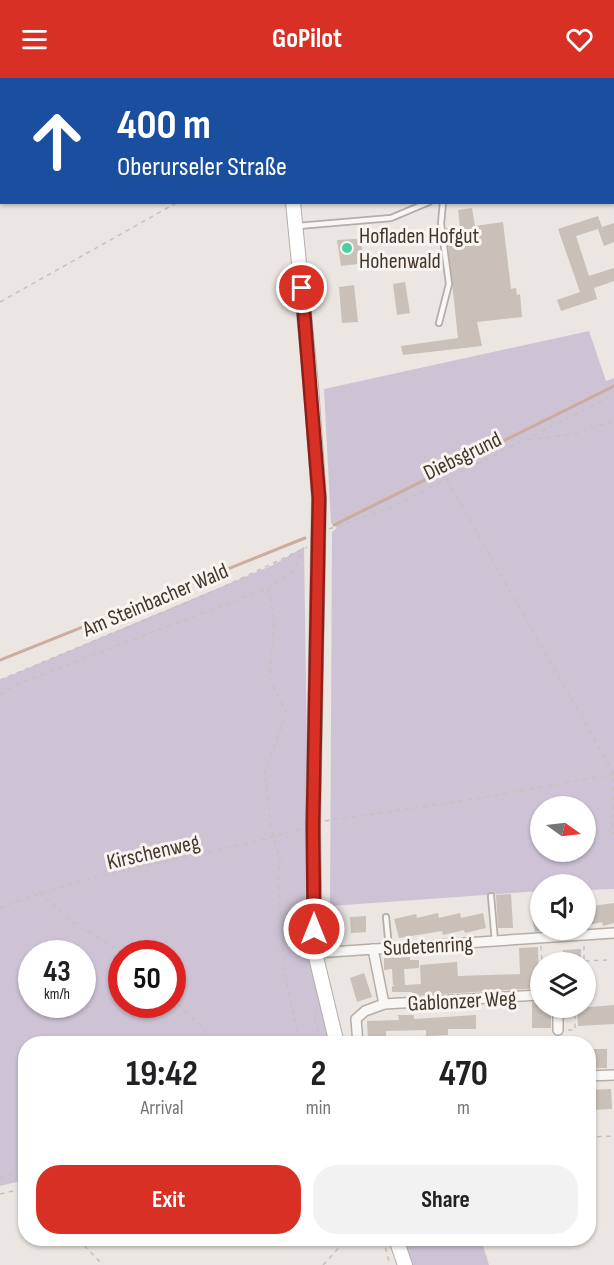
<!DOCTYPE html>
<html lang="en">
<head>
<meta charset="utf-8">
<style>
	:root { --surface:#fff; --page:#f2f2f2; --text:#202124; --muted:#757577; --accent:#d93025 }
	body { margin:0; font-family:"Sofia Sans Condensed",sans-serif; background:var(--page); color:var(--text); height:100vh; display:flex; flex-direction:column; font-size:22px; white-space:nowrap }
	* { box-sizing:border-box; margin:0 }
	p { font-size:20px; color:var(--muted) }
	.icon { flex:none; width:33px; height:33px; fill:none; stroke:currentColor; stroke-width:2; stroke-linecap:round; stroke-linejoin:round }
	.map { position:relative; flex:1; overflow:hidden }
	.panel { position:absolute; left:18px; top:958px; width:578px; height:210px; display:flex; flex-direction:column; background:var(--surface); border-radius:24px; box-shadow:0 2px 4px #0004 }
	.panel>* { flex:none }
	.guide { position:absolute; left:0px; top:0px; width:615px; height:126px; box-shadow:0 2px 4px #0004; background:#1a4fa0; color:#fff; overflow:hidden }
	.needle { width:39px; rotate:104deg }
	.tools { position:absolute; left:530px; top:718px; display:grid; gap:12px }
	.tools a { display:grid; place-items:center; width:66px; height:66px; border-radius:50%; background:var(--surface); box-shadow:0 2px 4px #0004; font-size:30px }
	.speed { position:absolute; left:18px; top:862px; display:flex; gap:12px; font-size:30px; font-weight:700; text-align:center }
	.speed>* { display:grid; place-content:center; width:78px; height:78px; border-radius:50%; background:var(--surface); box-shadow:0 2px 4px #0004; line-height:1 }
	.speed small { font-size:15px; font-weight:400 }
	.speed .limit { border:9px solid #d22; background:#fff; color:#111 }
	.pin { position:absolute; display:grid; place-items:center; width:51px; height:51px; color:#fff; margin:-26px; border:3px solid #fff; border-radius:50%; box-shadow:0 2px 6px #0007 }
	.me { position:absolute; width:66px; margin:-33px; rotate:0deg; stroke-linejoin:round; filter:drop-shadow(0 0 4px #0008) }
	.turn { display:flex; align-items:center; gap:21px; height:126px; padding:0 18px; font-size:27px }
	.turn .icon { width:78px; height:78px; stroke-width:2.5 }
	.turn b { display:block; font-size:42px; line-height:51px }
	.eta { display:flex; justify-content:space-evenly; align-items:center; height:102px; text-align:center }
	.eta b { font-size:36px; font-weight:700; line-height:42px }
	.button { display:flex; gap:12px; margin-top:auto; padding:12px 18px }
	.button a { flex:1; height:69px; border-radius:24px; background:var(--accent); color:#fff; font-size:24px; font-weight:700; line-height:69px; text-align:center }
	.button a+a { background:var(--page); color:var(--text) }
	header { display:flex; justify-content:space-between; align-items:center; height:78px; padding:0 18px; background:var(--accent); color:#fff; font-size:27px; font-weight:700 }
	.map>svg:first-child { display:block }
</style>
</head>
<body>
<header><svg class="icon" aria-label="menu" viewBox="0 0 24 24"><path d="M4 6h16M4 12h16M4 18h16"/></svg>GoPilot<svg class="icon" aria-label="heart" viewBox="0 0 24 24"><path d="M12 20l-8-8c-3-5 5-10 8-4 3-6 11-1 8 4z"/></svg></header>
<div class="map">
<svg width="614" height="1187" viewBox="0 0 614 1187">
	<rect width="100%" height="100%" fill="#ebe6e2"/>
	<g fill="#cdc3d5" fill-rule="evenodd">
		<path d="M589,253l17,50 8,-3v511l-29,1v-5h-45v6l-210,15 2,-374 5,-4 -6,-5 -7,-134zM540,729h45v45h-45z"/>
		<path d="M304,469l6,411 22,86h-306l-1,136 -25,6v-506l273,-115zM32,876h50v51h-50zM122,876h50v51h-50z"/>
		<path d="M396,1161h85l8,26h-84z"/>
	</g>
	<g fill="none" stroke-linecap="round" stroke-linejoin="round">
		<g stroke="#caad9d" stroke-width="3">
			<path d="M334,447l280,-139"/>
			<path d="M0,582l305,-122"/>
		</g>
	</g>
	<g fill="#c8c0b9">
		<path d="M472,130l3,18 28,-4 8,67 5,-1 1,7 3,-1 2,23 -45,5 5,24 -79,9 -2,-9 57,-8 -12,-110 14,-1 -2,-17z"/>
		<path d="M598,138l4,11 12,-4v19l-10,4 -6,-17 -22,7 13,40 25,-8v13l-20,7 3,11 -36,12 -4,-11 23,-8 -22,-63z"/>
		<path d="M355,161l6,1 2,14 -6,1 1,9 -17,2 -4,-26z"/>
		<path d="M405,204l5,31 -13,2 -4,-31z"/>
		<path d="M354,207l4,37 -16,1 -3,-36z"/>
		<path d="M511,816l2,34h-15l-2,-33z"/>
		<path d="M614,825v20l-11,3 -1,-4 -17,4v-19z"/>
		<path d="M540,833v20l-5,1 -4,-19z"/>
		<path d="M438,835l1,5 21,-5 1,5 22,-5 3,15 -21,5 -1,-3 -21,5 -1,-4 -43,7 -5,-19 22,-5 1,4z"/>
		<path d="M366,838v16l-15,1 -1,-16z"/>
		<path d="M538,869l1,41 -127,8v-4h-20v-6h4l-3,-1 -1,-16 -8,1v-12l26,-1v3h9v8l-15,1 1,16 16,-1 -1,-19 37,-3 1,14 62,-2 -1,-26z"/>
		<path d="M581,871v14h-18v-13z"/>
		<path d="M364,895l8,24 -15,5 -7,-24z"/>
		<path d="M532,924h7l1,6h11v20h-19z"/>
		<path d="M614,927v19l-36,2 -1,-18z"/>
		<path d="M398,937h16v4l62,-4v14h-28v6l-22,1v-6l-40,1v6l-18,1 -1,-17 32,-1z"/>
		<path d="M589,971h18v19h-17z"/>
		<path d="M611,1011l1,20 -20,1 -1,-20z"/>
	</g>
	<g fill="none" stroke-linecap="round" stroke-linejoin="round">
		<defs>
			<g id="service">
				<path d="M298,148l93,-8 38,-16"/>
				<path d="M439,245l10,-39 -8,-60 2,-22"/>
				<path d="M491,818l4,46"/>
				<path d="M386,839l3,31"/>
			</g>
			<g id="minor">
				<path d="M315,875l299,-20"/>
				<path d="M384,926l156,-9"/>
				<path d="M558,930v22"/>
				<path d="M358,966l-2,-25 9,-8 19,-7 -11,-55"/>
				<path d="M588,998l26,-1"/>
			</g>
			<g id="secondary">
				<path d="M264,0l1,2"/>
				<path d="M293,124l18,184 8,112 -6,327 2,128 22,91"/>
				<path d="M396,1161l9,26"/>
			</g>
		</defs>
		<use href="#service" stroke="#b5aea7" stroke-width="8"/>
		<use href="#minor" stroke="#b5aea7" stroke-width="12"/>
		<use href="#secondary" stroke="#b5aea7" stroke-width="16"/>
		<g stroke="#c6c1bc" stroke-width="1.5" stroke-dasharray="4.5 4.5" stroke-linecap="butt">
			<path d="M475,0v2"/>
			<path d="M304,2l3,-2"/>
			<path d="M614,89v-1"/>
			<path d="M0,224l178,-100"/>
			<path d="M529,362l44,-6 41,-13"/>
			<path d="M447,402l167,294 -2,54 2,6"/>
			<path d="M329,451l60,-21 225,-113"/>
			<path d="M268,510l6,30 -4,60 16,35 -21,59 6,56 9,31 -2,22 7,93 15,70"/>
			<path d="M0,602l221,-92 86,-41"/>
			<path d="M0,616l22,-12 246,-94 25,-17 11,-23"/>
			<path d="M325,743l150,-22 139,-25"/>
			<path d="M39,814l39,34 48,28"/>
			<path d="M0,830c96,-39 202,-49 300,-79"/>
			<path d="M327,846v19"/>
			<path d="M541,868l1,17"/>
			<path d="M584,868v17"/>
			<path d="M585,883l22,-1"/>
			<path d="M585,904v11"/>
			<path d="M172,920l29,28 13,18"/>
			<path d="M317,932l-2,12 7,22"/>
			<path d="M568,952h7v-22"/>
			<path d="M588,1059l26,-1"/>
			<path d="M0,1100l26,-8"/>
			<path d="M0,1116l26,-6"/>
			<path d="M78,1161l25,26"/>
			<path d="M383,1161l7,26"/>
			<path d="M323,1187l24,-26"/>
		</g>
		<use href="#service" stroke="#f9f7f5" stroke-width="4.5"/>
		<use href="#minor" stroke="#f9f7f5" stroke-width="9"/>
		<use href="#secondary" stroke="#fff" stroke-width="14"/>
	</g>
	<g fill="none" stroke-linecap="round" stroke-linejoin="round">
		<defs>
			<path id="route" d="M302,210l17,210 -6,327 1,104"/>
		</defs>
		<use href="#route" stroke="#8d1f18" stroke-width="15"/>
		<use href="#route" stroke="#d93025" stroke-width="10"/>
	</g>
	<circle fill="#48cfa4" stroke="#f8f4f2" stroke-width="2" cx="347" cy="170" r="6"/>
	<g text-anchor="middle" stroke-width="6" stroke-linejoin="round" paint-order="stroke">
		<g font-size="22" fill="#43362a" stroke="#f8f4f2" text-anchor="start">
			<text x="359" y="165">Hofladen Hofgut<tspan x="359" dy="25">Hohenwald</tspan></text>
		</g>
		<g font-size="22" fill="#43362a" stroke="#f8f4f2">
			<text transform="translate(462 377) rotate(-26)" y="8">Diebsgrund</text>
			<text transform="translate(155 521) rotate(-23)" y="8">Am Steinbacher Wald</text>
			<text transform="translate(153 773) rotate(-13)" y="8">Kirschenweg</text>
			<text transform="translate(428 867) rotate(-3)" y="8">Sudetenring</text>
			<text transform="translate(462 922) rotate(-3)" y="8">Gablonzer Weg</text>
		</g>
	</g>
</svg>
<div class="tools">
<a><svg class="needle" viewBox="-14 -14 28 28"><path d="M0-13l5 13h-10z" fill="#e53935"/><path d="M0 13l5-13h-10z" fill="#757577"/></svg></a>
<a><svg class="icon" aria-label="sound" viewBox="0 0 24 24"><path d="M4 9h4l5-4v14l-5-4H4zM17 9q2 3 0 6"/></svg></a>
<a><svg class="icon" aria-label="layers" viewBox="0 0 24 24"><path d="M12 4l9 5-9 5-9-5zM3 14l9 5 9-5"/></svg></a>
</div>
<div class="speed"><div>43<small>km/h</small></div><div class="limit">50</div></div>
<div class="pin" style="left:302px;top:210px;background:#d93025"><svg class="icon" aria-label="arrive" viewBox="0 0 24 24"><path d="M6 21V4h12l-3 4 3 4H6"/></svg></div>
<svg class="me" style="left:314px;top:851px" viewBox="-20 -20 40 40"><circle r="17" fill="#d93025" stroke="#fff" stroke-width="3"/><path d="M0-11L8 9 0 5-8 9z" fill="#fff"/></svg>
<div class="guide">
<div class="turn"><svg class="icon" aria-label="ahead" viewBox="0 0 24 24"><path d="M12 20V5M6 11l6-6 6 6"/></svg><div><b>400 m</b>Oberurseler Straße</div></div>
</div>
<section class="panel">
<div class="eta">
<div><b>19:42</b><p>Arrival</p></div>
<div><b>2</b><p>min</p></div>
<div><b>470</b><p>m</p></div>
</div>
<div class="button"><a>Exit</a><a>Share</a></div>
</section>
</div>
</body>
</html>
